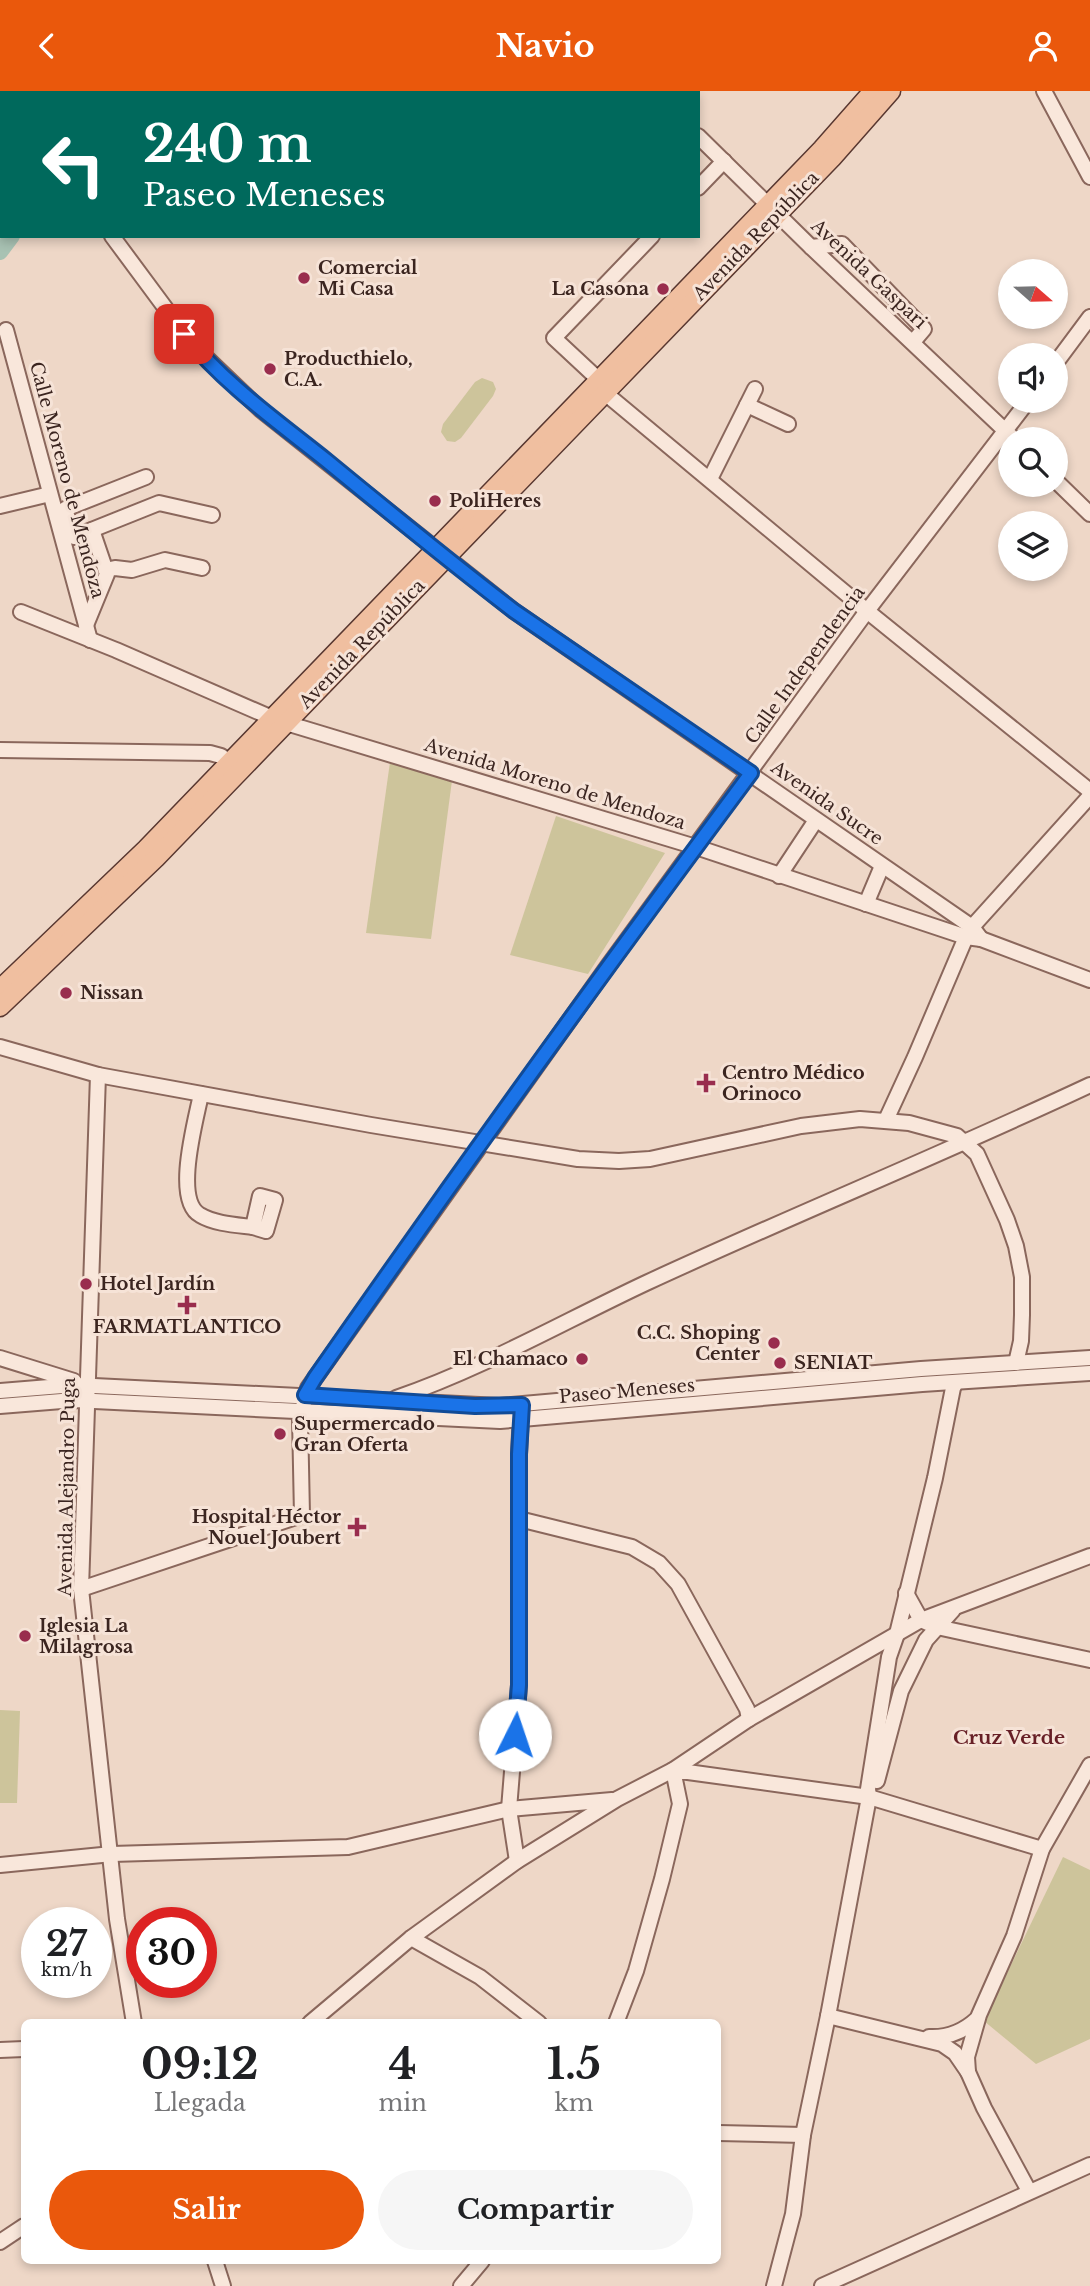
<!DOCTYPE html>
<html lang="es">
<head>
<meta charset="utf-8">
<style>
	:root { --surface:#fff; --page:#f6f6f6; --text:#202124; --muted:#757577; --accent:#ea580c }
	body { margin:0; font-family:"Libre Baskerville",serif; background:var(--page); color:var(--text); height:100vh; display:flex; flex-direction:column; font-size:26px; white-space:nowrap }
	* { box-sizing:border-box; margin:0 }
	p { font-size:23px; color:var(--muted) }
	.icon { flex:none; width:38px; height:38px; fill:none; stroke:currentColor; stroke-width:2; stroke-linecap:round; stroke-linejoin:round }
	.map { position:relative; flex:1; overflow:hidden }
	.side { position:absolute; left:21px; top:1928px; width:700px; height:245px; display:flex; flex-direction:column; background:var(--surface); border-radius:10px; box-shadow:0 4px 10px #0003 }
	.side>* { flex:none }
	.top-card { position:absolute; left:0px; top:0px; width:700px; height:147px; box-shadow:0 4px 10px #0003; background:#00695c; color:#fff; overflow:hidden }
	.needle { width:46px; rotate:110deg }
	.buttons { position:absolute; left:998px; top:168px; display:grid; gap:14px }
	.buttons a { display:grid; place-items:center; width:70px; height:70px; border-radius:50%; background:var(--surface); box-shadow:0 4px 10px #0003; font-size:35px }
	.speed { position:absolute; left:21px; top:1816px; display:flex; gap:14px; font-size:35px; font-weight:700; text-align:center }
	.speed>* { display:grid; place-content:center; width:91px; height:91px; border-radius:50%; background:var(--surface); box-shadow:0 4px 10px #0003; line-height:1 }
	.speed small { font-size:18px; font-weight:400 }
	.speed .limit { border:10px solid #d22; background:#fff; color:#111 }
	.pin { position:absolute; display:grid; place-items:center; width:60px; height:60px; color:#fff; margin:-30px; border-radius:14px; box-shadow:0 4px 10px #0006 }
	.me { position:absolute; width:77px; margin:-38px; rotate:4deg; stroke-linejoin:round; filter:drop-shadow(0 0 5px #0008) }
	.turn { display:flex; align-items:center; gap:24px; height:147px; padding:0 28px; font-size:32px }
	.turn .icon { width:91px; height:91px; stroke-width:2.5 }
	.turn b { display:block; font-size:49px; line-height:60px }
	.eta { display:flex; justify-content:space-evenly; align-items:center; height:119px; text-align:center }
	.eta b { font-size:42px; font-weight:700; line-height:49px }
	.primary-button { display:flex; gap:14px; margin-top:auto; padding:14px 28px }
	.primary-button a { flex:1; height:80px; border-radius:42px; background:var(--accent); color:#fff; font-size:28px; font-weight:700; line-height:80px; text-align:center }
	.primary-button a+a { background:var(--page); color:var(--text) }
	header { display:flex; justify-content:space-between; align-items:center; height:91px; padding:0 28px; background:var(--accent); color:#fff; font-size:32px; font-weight:700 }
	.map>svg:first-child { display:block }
</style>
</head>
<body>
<header><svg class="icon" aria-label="back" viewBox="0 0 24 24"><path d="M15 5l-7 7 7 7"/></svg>Navio<svg class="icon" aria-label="person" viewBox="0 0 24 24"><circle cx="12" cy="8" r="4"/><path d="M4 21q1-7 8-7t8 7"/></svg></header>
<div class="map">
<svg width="1090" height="2195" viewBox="0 0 1090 2195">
	<rect width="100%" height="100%" fill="#eed7c7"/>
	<g fill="#cdc49b">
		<path d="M482,287l11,4 3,7 -3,7 -32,42 -6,4 -8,-1 -6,-9 2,-8 32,-42z"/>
		<path d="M391,664l62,18 -22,166 -65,-6z"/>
		<path d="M556,725l109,37 -77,121 -78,-19z"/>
		<path d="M0,1619l20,1 -3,92h-17z"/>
		<path d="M1063,1766l27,13v169l-54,25 -52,-43z"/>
	</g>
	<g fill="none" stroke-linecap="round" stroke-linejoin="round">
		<g stroke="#a8c2b3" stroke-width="16">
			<path d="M378,2l8,-2"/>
			<path d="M0,161l12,-16"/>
		</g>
		<defs>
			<g id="minor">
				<path d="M10,0l2,2"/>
				<path d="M647,0l2,2"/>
				<path d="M1044,0l46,86"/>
				<path d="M698,45l113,111 203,192"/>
				<path d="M698,97l26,-27"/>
				<path d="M112,145l80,108 69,66 253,201 458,316 9,12"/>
				<path d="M811,156l31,-3 82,85 -11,13"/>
				<path d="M6,239l84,310"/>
				<path d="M1055,273l35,-47"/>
				<path d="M598,288l-44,-41 98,-102"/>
				<path d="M605,302l262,218 223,180"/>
				<path d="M747,314l41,19"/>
				<path d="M146,386l-81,32 9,28 85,-34 53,12"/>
				<path d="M710,388l45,-90"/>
				<path d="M1055,389l35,34"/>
				<path d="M0,415l50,-12"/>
				<path d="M106,479l9,-2 17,2 33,-10 37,8"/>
				<path d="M21,521l95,38 156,68"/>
				<path d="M86,534l21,-51 -15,-44"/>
				<path d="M286,632l410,124 270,90 15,2 109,41"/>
				<path d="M0,659l210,3 11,3 16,11"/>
				<path d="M779,785l37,-56"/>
				<path d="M866,813l16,-38"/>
				<path d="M0,956l98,28 273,50 207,34 41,2 31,-2 151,-33 59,-7 49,4 48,13 20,18 30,66 9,26 6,31v38l-1,26 -5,22"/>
				<path d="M98,984l-17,514 36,330 17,104"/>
				<path d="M201,1003c-5,26 -28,106 -1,121 15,9 37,10 53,12"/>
				<path d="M886,1029l29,-63 51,-120 6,-10 118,-131"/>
				<path d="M260,1105l15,4 -9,31 -13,-4z"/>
				<path d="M0,1267l74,23"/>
				<path d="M0,1300l74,-6 426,21 421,-37 169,-11"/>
				<path d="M396,1307c87,-30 167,-76 250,-115 147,-68 297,-129 444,-198"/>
				<path d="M0,1315l74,-6 426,21 422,-37 168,-11"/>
				<path d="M519,1428l113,28 27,16 19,21 69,125 2,10"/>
				<path d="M81,1498l221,-74 -2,-97 8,-30 300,-422 259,-355 161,-210"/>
				<path d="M906,1502l15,27 16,7 153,33"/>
				<path d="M877,1690l24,-90 25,-51 27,-30"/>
				<path d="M517,1770l-8,-52 10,-124v-231l2,-41"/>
				<path d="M0,1774l112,-11 236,-7 161,-38 103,-9"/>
				<path d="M411,1847l69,39 59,46"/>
				<path d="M828,1925l114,28 13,9 13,19"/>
				<path d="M310,1932l101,-85 106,-77 100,-62 56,-29 76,-51 172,-99 169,-64"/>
				<path d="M616,1932l20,-52 26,-92 18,-75 -7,-34 196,27 173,52"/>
				<path d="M929,1946c19,1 34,-5 48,-18"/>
				<path d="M0,1959l24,-1"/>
				<path d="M718,2042l85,2"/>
				<path d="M1029,2100l-45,-83 -16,-36 -1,-15 12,-42 35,-79 28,-87 48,-84"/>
				<path d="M0,2151l24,-16"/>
				<path d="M215,2170l8,25"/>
				<path d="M461,2195l21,-25"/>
				<path d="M774,2195l19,-72 10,-79 25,-119 41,-219 -1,-8 21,-132 8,-23 38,-156 18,-90 3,-6"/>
				<path d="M822,2195l268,-121"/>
			</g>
			<g id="major">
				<path d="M0,898l146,-140 676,-700 51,-58"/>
				<path d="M0,916l156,-149 676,-700 59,-67"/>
			</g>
		</defs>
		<use href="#minor" stroke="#8a675c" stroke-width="18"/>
		<use href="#major" stroke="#583730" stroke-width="21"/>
		<use href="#minor" stroke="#f9e7db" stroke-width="14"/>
		<use href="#major" stroke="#f0bfa0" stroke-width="18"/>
	</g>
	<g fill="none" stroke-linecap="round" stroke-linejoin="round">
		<defs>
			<path id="route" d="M184,243c40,50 93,87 143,127 62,51 123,101 187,150l237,162c-148,199 -294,401 -436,605l-10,17 170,11 47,-1 -3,49v231l-4,50"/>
		</defs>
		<use href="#route" stroke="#114b97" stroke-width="18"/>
		<use href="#route" stroke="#1a73e8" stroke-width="12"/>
	</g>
	<g fill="#992d4e" stroke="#f6e3d7" stroke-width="2.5">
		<circle cx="304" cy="187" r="7"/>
		<circle cx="663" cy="198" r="7"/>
		<circle cx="270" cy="278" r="7"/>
		<circle cx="435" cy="410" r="7"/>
		<circle cx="66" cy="902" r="7"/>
		<path d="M702.5 981.5h7v7h7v7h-7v7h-7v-7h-7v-7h7z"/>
		<circle cx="86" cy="1193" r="7"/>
		<path d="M183.5 1203.5h7v7h7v7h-7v7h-7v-7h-7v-7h7z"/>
		<circle cx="774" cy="1252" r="7"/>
		<circle cx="582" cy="1268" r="7"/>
		<circle cx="780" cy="1272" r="7"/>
		<circle cx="280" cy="1343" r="7"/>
		<path d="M353.5 1425.5h7v7h7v7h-7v7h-7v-7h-7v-7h7z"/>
		<circle cx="25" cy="1545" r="7"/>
	</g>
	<g text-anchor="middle" stroke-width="6" stroke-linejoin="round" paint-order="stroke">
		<g font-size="18" fill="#3b2520" stroke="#f6e3d7">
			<text transform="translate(756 145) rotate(-46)" y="6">Avenida República</text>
			<text transform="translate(869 183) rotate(43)" y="6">Avenida Gaspari</text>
			<text transform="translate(67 389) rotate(75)" y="6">Calle Moreno de Mendoza</text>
			<text transform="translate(362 553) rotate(-46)" y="6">Avenida República</text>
			<text transform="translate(805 574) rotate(-54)" y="6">Calle Independencia</text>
			<text transform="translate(555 693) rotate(17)" y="6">Avenida Moreno de Mendoza</text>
			<text transform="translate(827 712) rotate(35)" y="6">Avenida Sucre</text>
			<text transform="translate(627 1300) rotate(-5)" y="6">Paseo Meneses</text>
			<text transform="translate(67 1396) rotate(-89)" y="6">Avenida Alejandro Puga</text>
		</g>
		<g font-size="18" font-weight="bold" fill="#3b2520" stroke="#f6e3d7" text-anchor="start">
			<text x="318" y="183">Comercial<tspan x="318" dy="21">Mi Casa</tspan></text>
			<text x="649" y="204" text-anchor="end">La Casona</text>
			<text x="284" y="274">Producthielo,<tspan x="284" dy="21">C.A.</tspan></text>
			<text x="449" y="416">PoliHeres</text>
			<text x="80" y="908">Nissan</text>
			<text x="722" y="988">Centro Médico<tspan x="722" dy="21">Orinoco</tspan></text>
			<text x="100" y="1199">Hotel Jardín</text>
			<text x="187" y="1242" text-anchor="middle">FARMATLANTICO</text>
			<text x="760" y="1248" text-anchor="end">C.C. Shoping<tspan x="760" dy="21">Center</tspan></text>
			<text x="568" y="1274" text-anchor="end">El Chamaco</text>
			<text x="794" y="1278">SENIAT</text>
			<text x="294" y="1339">Supermercado<tspan x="294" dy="21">Gran Oferta</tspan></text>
			<text x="341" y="1432" text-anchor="end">Hospital Héctor<tspan x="341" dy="21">Nouel Joubert</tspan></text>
			<text x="39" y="1541">Iglesia La<tspan x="39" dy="21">Milagrosa</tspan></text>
		</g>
		<g font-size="19" font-weight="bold" fill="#671f26" stroke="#f6e3d7">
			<text x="1009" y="1653">Cruz Verde</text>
		</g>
	</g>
</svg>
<div class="buttons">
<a><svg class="needle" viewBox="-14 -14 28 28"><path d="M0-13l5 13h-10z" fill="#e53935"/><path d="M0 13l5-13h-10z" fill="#757577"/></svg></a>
<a><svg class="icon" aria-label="sound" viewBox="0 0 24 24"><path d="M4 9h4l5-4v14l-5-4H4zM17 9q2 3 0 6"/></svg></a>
<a><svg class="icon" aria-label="search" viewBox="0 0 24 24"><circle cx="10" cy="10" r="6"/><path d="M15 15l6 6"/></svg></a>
<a><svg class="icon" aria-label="layers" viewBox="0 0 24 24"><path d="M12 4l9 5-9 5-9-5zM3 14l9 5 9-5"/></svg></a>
</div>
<div class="speed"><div>27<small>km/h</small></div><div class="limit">30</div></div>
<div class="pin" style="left:184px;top:243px;background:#d93025"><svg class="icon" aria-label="arrive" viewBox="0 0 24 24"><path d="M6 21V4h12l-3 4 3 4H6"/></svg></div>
<svg class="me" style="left:515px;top:1644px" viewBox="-20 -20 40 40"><circle r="19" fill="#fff"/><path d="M0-13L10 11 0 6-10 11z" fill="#1a73e8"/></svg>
<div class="top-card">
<div class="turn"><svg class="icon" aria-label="left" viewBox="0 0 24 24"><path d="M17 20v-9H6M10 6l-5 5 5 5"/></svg><div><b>240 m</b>Paseo Meneses</div></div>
</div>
<section class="side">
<div class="eta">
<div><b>09:12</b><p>Llegada</p></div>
<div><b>4</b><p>min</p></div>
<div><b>1.5</b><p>km</p></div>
</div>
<div class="primary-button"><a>Salir</a><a>Compartir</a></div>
</section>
</div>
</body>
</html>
